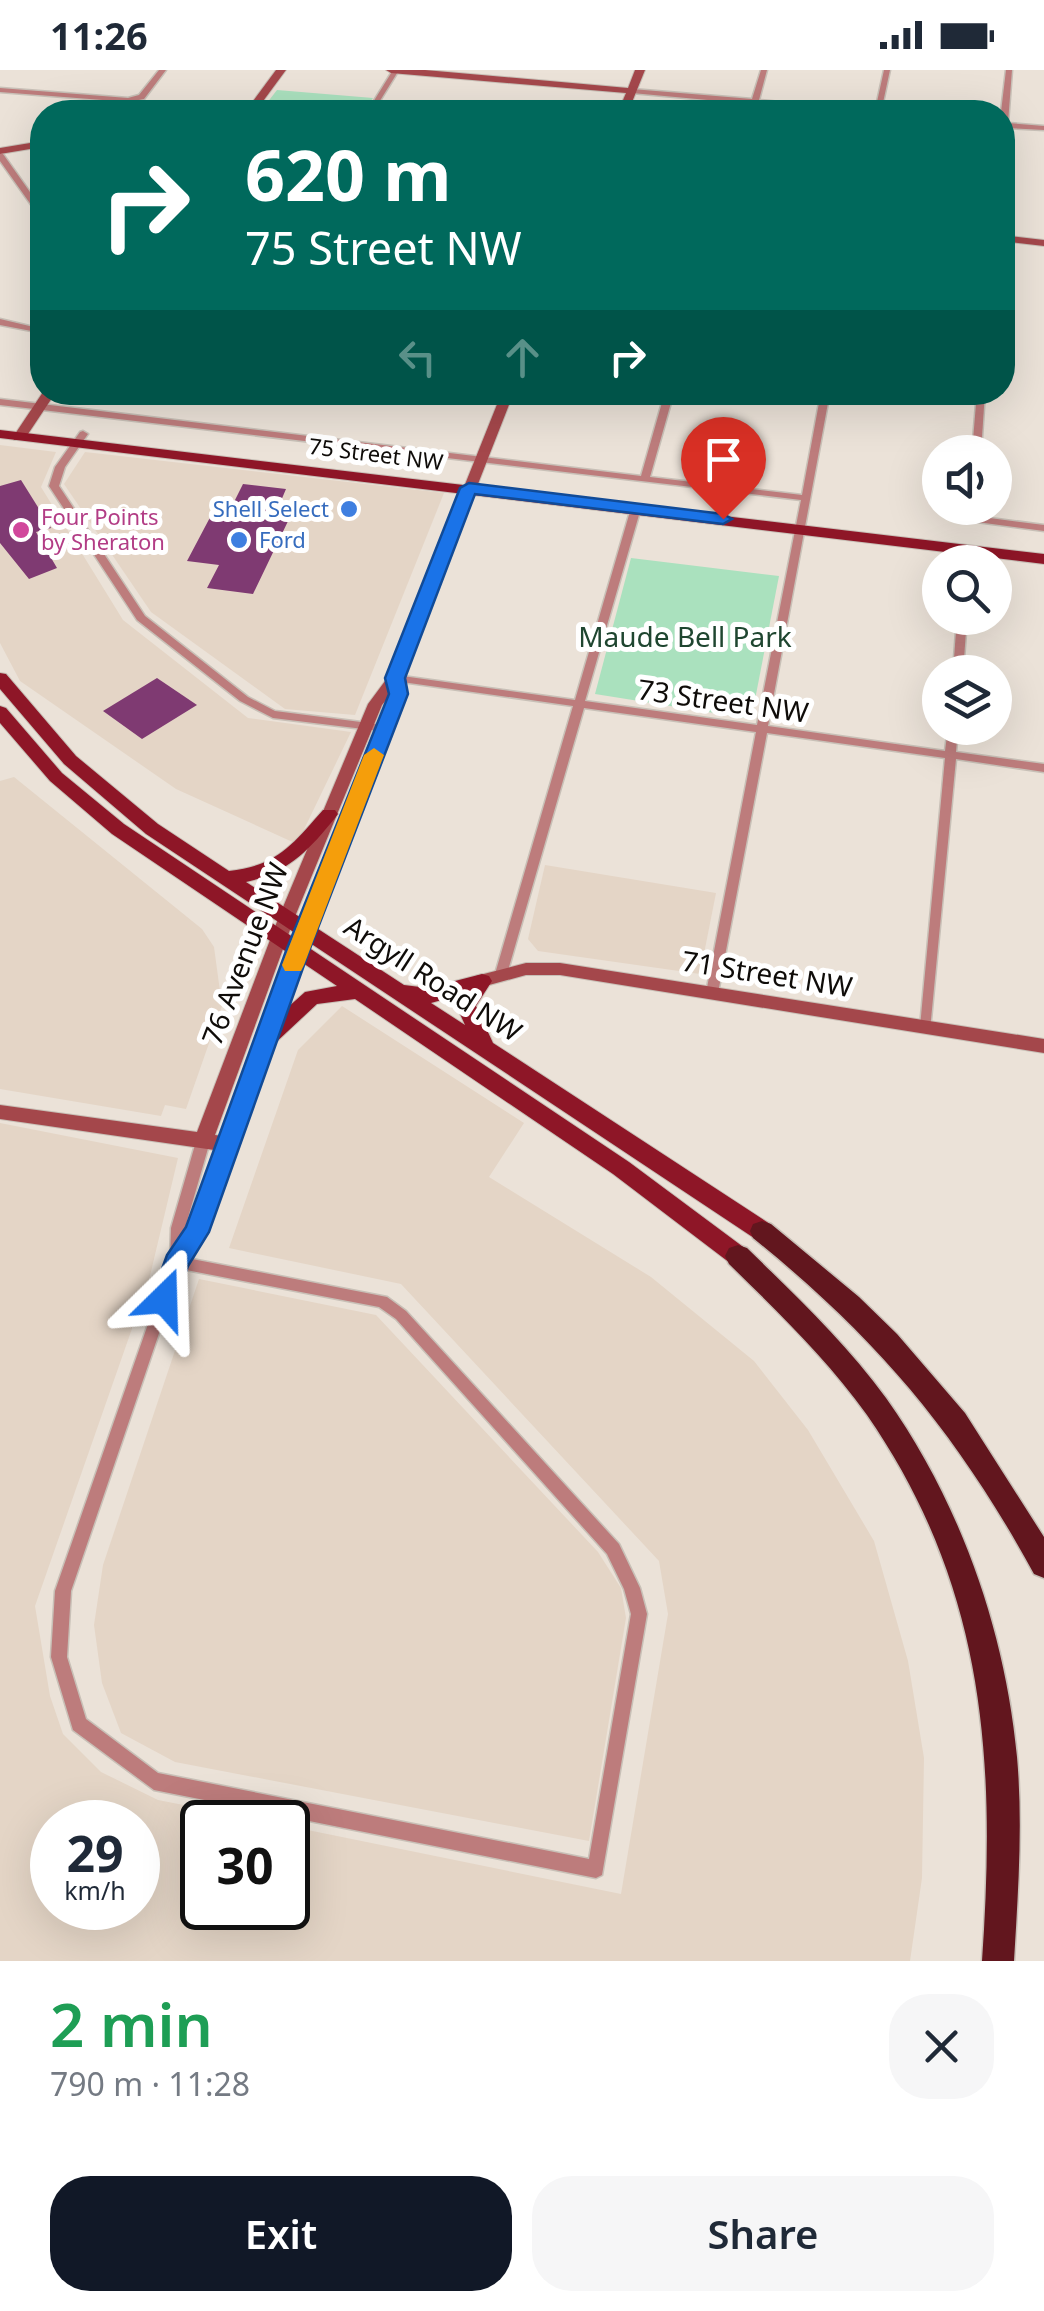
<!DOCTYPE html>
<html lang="en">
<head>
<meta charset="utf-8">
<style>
	:root { --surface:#fff; --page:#f6f6f7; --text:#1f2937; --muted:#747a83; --accent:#111827 }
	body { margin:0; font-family:"Noto Sans",sans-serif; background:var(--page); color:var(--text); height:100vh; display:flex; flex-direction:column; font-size:38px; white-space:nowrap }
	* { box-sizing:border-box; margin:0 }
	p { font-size:32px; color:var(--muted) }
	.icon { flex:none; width:55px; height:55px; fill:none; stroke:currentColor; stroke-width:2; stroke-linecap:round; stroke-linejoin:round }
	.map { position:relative; height:1891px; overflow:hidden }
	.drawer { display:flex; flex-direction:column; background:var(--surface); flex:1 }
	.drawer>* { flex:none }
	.guide { position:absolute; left:30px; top:30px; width:985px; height:305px; border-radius:40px; box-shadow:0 10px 40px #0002; background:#00695c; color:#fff; overflow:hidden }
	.controls { position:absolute; left:922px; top:365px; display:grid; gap:20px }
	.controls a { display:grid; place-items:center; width:90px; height:90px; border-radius:50%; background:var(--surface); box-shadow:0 10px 40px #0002; font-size:50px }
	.speed { position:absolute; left:30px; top:1730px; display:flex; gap:20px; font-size:50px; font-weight:700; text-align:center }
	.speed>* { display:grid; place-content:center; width:130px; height:130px; border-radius:50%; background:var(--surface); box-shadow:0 10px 40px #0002; line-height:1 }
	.speed small { font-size:25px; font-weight:400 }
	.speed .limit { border:5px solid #111; border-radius:15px; background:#fff; color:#111 }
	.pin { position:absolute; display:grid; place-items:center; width:85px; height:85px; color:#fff; margin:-102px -42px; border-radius:50% 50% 50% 0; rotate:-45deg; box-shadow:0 0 10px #0007 }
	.pin .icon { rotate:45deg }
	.me { position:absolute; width:110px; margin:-55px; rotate:22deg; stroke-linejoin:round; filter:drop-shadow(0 0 8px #0008) }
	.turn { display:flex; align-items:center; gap:35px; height:210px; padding:0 50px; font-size:45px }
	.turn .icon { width:130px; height:130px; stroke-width:2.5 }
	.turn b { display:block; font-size:70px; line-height:85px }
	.lanes { display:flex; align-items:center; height:95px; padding:0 50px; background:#0003; justify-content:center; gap:50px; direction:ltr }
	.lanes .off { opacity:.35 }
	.round { display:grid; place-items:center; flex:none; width:105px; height:105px; border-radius:40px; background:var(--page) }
	.summary { display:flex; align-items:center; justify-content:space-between; height:170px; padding:0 50px }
	h1 { font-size:60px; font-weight:600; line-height:75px; color:#1e9e55 }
	.action { display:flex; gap:20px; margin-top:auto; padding:20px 50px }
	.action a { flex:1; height:115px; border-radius:40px; background:var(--accent); color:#fff; font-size:40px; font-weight:600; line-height:115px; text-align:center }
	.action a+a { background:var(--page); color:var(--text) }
	.status { display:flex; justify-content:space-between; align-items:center; height:70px; padding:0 50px; background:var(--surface); direction:ltr }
	.status svg { height:28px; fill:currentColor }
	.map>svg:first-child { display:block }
</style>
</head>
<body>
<div class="status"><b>11:26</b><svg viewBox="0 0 49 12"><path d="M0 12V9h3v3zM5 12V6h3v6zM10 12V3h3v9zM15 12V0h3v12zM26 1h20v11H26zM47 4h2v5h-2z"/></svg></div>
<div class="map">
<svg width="1044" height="1891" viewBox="0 0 1044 1891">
	<rect width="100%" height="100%" fill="#ebe2d8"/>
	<g fill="#e4d5c6" fill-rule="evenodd">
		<path d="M0,375l56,7 -15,35 82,133 125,98 103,14 -54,112 -121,-55 -156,-108 -20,-38z"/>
		<path d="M85,382l359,41 -89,222 -70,-6 -134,-97 -87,-128z"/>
		<path d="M14,707l188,152 12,18 8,59 -36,103 -21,-4 -4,11 -161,-27v-308z"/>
		<path d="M545,795l171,28 -16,81 -162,-23 -10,-12z"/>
		<path d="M342,936l182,117 -35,54 162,100 103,84 54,69 66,111 34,120 16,97 -2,120 -12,83h-910v-838l178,35 -29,122 -114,326 15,90 13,38 38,38 57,28 112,22h-68v86h86v-82l333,68 47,-280 -9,-53 -258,-277 -172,-36 69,-198zM138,1752v86h-86v-86z"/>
		<path d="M199,1209l177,36 222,237 23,36 5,30 -37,223 -414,-79 -54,-29 -19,-50 -8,-58 9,-60z"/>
	</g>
	<g fill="#aae1be">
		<path d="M277,20l96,8 -10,14h-103z"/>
		<path d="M631,488l148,18 -27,139 -6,3 -151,-24z"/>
	</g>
	<g fill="#7f3a72">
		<path d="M21,410l30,48 -15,4 21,36 -28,11 -29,-36v-57z"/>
		<path d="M243,414l43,5 -11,26 15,2 -37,77 -46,-6 12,-23 -32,-4 28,-53 15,2z"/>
		<path d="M157,608l40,27 -55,34 -39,-28z"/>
	</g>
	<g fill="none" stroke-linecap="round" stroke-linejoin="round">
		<defs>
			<g id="street">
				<path d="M159,0h7l-22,29 -16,3 -128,-10v-4l128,10 11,-3z"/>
				<path d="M393,0h6l-26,42h-6z"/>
				<path d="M761,0h6l-8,30 116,11 9,-41h6l-9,42h-28l-95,-8 -3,8h-6l2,-8 -119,-11 -4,-2 4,-2 120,10z"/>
				<path d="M1006,0h6l-4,53 36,3v4l-37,-2 -1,18 -4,2 -1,-36z"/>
				<path d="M0,84h3l39,55v7h-3l-39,-55z"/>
				<path d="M0,249l42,10v4l-42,-8z"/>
				<path d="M665,322h9l-24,85 152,18 19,-103h9l-62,334 177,25 3,-23h10l-2,24 88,12v8l-88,-13 -26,271h-8l-2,-3 25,-269 -178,-25 -49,260 -6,5 -6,-5 50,-261 -172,-24 -77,266 -6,5 -6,-5 78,-268 -178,-25 -5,-3 5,-3 180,25 56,-192 5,-3 5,3 -56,193 172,24 44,-225 -801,-95v-6l641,77z"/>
				<path d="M977,322h8l-4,60h-9z"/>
				<path d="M83,361l5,3 -23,33 -6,19 86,130 103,81 27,14 109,14 4,1 1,3 -1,3 -115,-14 -33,-17 -103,-81 -88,-134 6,-19 25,-35z"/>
				<path d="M966,438h9l2,7 5,2 62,8v6l-67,-9 -7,-3z"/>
				<path d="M957,548h10l-4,54h-10z"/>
				<path d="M204,1063l5,1 2,4 -26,90 -1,11 7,-10 32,-89 5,-1 5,1 2,4 -31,88 -17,26 200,39 19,14 213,233 21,44 7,26 -45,261 -6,3 -442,-88 -81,-60 -22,-73 4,-66 115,-330 1,-33 26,-90 2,-4zM181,1199l198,38 17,12 211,235 17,35 7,25 -42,245 -431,-86 -72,-54 -19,-62 4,-66z"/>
			</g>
			<g id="secondary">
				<path d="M276,0h10l-31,42h-10z"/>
				<path d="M386,0h39l203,18 7,-18h10l-17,42h-10l8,-19 -235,-20z"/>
				<path d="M42,71v6l-42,7v-6z"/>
				<path d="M1002,165l42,5v6l-42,-5z"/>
				<path d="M43,322h13l-32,48h-10l-1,-3z"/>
				<path d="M502,322h12l-112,286 3,16 -170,455 -7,3 -228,-33v-14l197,27 81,-213 90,-215 20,-27zM391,624l-169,442 -7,-1 79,-216 88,-214z"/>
				<path d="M526,893h34l484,76v14l-484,-78h-34l-44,12 -9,-6 3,-5z"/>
			</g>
			<g id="primary">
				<path d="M0,360l1044,124v10l-1044,-126z"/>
				<path d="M0,603l6,1 70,82 82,68 71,47c48,-5 64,-27 94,-61h12l3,4 -3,4c-26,32 -47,55 -89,64l158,103 24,3 54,-14 7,2 3,5 -16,25 17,37 277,181 3,7 -3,7 -8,2 -8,-2 -608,-404 -82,-70 -64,-75zM463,924l-7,11 9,20 -34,-22z"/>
				<path d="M0,636l6,2 56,65 62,51 505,338 117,87 3,7 -3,7 -8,2 -8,-2 -117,-89 -258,-175 -38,5 -45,42h-14l-3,-6 3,-6 47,-42 32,-6 -225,-152 -62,-53 -50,-58z"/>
			</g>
			<g id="highway">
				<path d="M762,1151l9,3 88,73 38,37 68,79 79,124v41l-10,-4c-77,-141 -156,-235 -281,-336l-3,-7 3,-7z"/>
				<path d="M738,1175l9,3c49,48 99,95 139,150 74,104 119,232 131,359 6,68 1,136 -3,204h-32c14,-201 4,-374 -115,-546 -40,-56 -89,-103 -138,-151l-4,-8 4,-8z"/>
			</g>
		</defs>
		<use href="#street" stroke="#c8c0b7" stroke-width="3"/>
		<use href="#secondary" stroke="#c8c0b7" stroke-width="2"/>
		<use href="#primary" stroke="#c8c0b7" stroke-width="2"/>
		<use href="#highway" stroke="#c8c0b7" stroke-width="3"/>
		<use href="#street" fill="#bd7c7c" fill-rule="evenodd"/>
		<use href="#secondary" fill="#a4474b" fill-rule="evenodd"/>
		<use href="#primary" fill="#8e1627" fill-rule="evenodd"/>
		<use href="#highway" fill="#62161e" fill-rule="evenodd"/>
	</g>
	<path fill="#1a73e8" stroke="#114b97" stroke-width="2.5" d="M469,413l254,31 9,5 -9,5 -248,-30 -70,184 3,16 -99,257 -100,281 -21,34 -15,41h-19l-3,-8 16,-44 19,-28 100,-276 103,-257 -4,-16 75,-190z"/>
	<path fill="#f59e0b" d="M374,678l10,7 -80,210 -3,6h-16l-3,-6 82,-210z"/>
	<g fill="#3f7fe0" stroke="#fff" stroke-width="4">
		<circle cx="349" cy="439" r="10"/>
		<circle cx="239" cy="470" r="10"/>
	</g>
	<circle fill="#d1479c" stroke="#fff" stroke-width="4" cx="21" cy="460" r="10"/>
	<g text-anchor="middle" stroke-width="10" stroke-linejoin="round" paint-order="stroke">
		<g font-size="22" fill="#0f0c09" stroke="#fff">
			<text transform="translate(376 384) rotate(7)" y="8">75 Street NW</text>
		</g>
		<g font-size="22" fill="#366cbe" stroke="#fff" text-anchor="end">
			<text x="329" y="447">Shell Select</text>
			<text x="259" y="478" text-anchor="start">Ford</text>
		</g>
		<g font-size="22" fill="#b23c85" stroke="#fff" text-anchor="start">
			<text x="41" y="455">Four Points<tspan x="41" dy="25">by Sheraton</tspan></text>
		</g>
		<g font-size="28" fill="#1f4630" stroke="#fff">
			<text x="685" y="577">Maude Bell Park</text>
		</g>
		<g font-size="28" fill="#0f0c09" stroke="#fff">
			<text transform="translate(723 631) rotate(8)" y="10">73 Street NW</text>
			<text transform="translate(245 884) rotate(-69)" y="10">76 Avenue NW</text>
			<text transform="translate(767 904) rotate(9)" y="10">71 Street NW</text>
			<text transform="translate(433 909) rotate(33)" y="10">Argyll Road NW</text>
		</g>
	</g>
</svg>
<div class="controls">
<a><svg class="icon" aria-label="sound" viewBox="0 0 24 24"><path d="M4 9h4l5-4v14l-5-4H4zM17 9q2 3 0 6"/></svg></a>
<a><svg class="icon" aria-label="search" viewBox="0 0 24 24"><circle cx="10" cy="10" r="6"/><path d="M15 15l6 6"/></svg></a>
<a><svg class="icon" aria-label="layers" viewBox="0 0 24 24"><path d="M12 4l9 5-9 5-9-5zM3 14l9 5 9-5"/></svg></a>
</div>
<div class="speed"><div>29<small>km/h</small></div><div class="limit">30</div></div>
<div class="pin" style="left:723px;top:449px;background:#d93025"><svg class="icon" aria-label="arrive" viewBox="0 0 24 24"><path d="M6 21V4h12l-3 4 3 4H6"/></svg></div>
<svg class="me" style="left:164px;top:1229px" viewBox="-20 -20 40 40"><path d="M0-17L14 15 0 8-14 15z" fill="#1a73e8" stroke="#fff" stroke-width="4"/></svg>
<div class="guide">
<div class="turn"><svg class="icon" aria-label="right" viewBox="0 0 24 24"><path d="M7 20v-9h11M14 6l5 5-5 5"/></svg><div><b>620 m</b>75 Street NW</div></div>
<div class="lanes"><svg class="icon off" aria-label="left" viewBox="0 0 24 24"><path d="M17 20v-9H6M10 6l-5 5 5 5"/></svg><svg class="icon off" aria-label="ahead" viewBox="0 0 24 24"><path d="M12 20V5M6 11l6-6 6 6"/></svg><svg class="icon" aria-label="right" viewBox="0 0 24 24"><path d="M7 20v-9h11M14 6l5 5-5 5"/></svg></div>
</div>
</div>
<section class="drawer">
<div class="summary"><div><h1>2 min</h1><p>790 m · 11:28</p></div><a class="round"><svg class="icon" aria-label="close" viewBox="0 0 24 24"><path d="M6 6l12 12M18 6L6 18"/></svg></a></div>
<div class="action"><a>Exit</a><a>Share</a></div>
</section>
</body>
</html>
